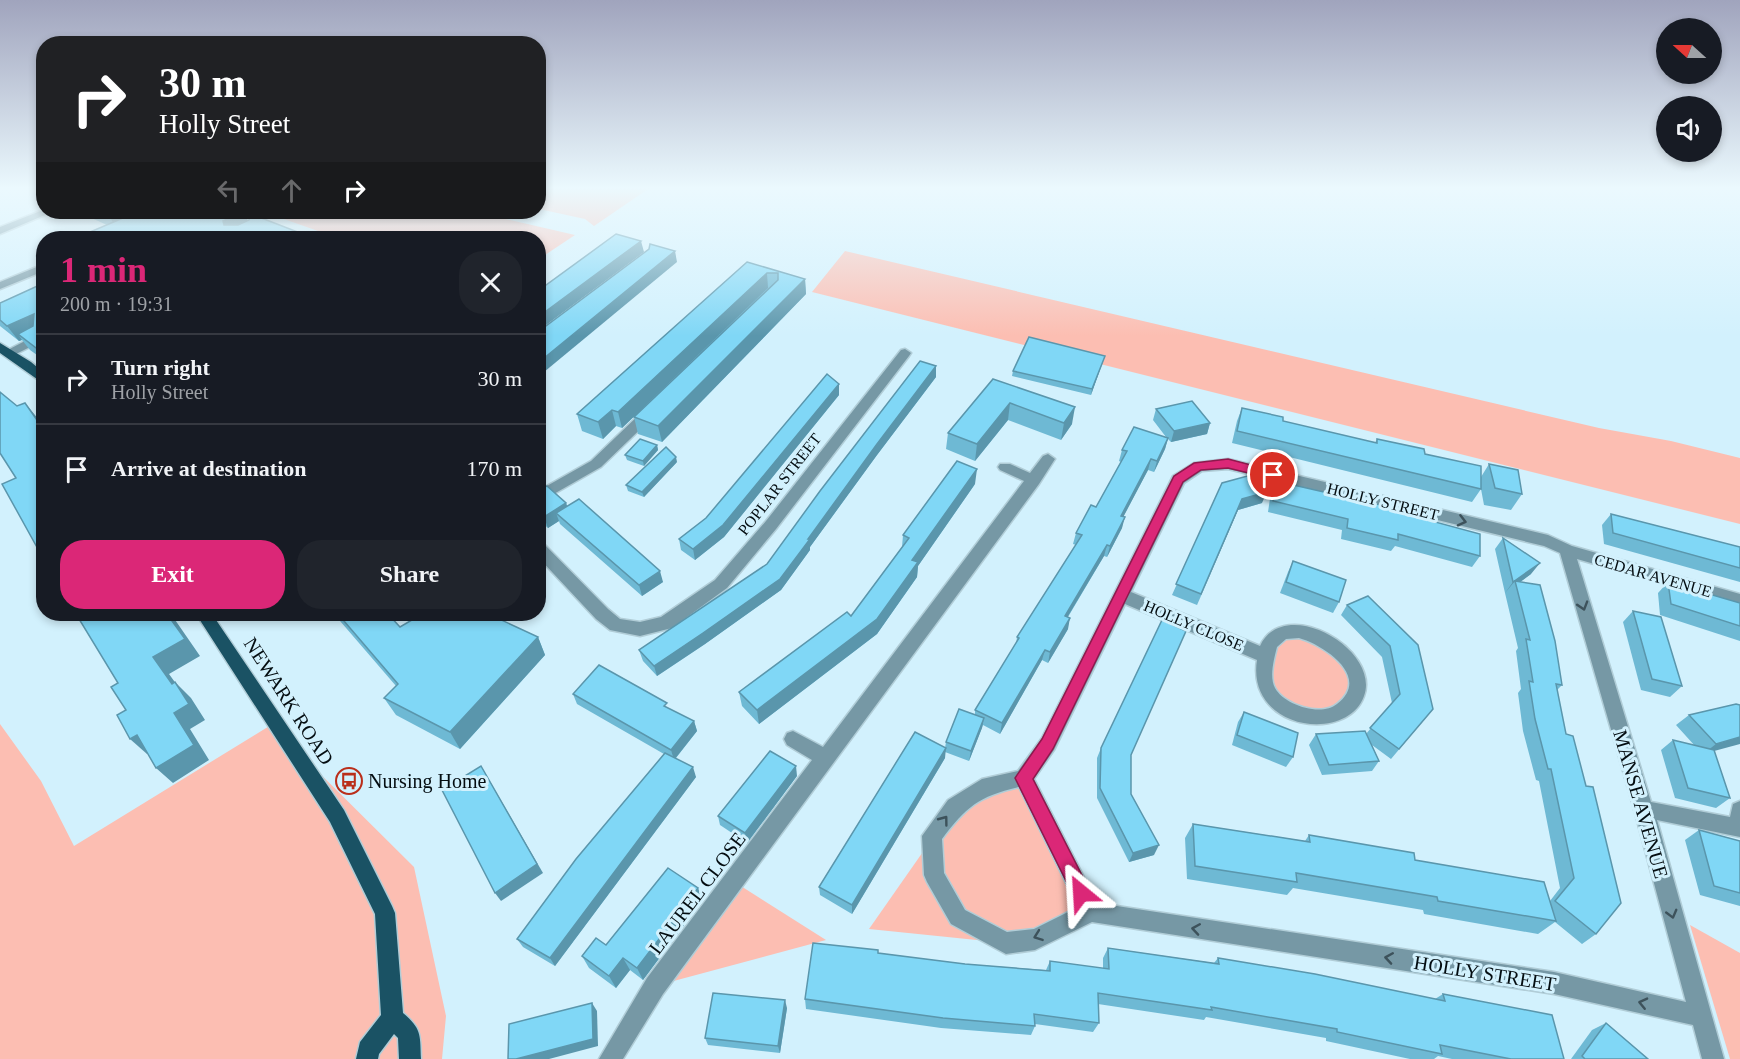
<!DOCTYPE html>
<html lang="en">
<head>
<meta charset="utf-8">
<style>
	:root { --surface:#171b24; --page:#20242c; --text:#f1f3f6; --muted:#9ea1a6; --line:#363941; --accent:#db2777 }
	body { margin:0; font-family:"Times New Roman",serif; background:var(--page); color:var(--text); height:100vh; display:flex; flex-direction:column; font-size:22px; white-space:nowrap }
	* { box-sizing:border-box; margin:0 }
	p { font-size:20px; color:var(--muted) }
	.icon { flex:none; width:33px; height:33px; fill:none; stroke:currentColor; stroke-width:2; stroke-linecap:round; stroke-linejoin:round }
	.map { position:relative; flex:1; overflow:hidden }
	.panel { position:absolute; left:36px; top:231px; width:510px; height:390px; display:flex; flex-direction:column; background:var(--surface); border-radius:24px; box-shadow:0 3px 9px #0003 }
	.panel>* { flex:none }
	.banner { position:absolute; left:36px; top:36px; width:510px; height:183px; border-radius:24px; box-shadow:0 3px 9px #0003; background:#202124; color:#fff; overflow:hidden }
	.needle { width:39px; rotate:291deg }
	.fabs { position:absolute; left:1656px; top:18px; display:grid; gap:12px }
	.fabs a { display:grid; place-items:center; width:66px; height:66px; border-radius:50%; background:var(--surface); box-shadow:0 3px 9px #0003; font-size:30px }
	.pin { position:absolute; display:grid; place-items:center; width:51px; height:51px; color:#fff; margin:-26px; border:3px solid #fff; border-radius:50%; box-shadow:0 2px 6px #0007 }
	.me { position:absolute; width:66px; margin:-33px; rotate:333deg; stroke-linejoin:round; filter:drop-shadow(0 0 4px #0008) }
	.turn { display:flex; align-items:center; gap:21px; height:126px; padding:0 24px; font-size:27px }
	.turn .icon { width:78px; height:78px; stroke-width:2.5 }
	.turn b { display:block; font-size:42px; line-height:51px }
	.lanes { display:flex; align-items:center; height:57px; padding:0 24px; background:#0003; justify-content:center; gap:30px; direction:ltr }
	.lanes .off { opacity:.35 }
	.round { display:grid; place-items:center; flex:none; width:63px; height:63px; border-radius:24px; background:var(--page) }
	.head { display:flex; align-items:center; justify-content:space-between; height:102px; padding:0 24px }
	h1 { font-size:36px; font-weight:800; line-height:45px; color:var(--accent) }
	.primary-button { display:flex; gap:12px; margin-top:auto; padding:12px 24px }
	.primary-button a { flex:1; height:69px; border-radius:24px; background:var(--accent); color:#fff; font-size:24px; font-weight:800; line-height:69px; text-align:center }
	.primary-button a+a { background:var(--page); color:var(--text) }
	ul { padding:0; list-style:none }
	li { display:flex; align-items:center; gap:18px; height:90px; padding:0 24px; border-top:2px solid var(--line) }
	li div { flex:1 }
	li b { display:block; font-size:22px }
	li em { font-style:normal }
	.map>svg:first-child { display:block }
</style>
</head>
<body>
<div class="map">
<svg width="1740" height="1059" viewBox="0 0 1740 1059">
	<rect width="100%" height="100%" fill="#d2f1fd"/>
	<g fill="#fcbeb2">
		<path d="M539,187h112l-57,39 -9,-7 -46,-10z"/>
		<path d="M264,212h211l100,23 -36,24 -1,-21h-200z"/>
		<path d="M845,251l754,177 72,13 69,17v66l-928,-232z"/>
		<path d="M1299,632l55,34 -4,38 -29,12 -52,-23 2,-52z"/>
		<path d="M0,724l41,57 33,65 197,-121 143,142 32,149 -4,43h-442z"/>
		<path d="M1024,778l67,134 -85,31 -137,-14 86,-123z"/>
		<path d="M733,881l93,59 -171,46z"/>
		<path d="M1690,925l50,28v106h-10z"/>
	</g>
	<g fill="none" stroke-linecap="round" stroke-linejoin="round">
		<defs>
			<g id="minor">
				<path d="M43,210l9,2 -52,22v-7z"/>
				<path d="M44,264v7l-44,18v-7z"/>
				<path d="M44,331v9l-32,16 -4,1 -6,-4z"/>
				<path d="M905,349l6,4 -2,3 -133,173 -49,59 -55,40 -32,8 -30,-6 -14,-11 -58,-62v-16l5,2 65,66 12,10 20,3 21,-5 54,-37 51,-59 135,-171z"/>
				<path d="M649,409l7,4 -2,3 -53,51 -63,36v-12l53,-30 53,-51z"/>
				<path d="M1048,454l7,5 -16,25 -376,510 -40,65h-24l48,-81 165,-218 -25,-15 -3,-6 3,-6 6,-2 30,16 201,-266 -24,-11 -2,-3 2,-3h10l20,9 13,-17z"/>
				<path d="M1228,459l320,76 24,11 168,48v12l-163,-47 74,243 79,15 3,-13 7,-3v36l-83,-17 67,239h-22l-9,-34 -139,-31 -462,-72 -57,28 -29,4 -55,-30 -24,-42 -3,-7 -2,-39 26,-36 34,-21 36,-8 24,-33 131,-262 21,-13zM1228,469l316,77 16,7 74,256 52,193 -132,-30 -457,-69 -63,-124 20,-29 71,-146 132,56c-11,70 90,84 107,36 17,-47 -80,-102 -104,-50l-129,-54 53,-109 18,-12zM1299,638c25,7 73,39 38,66 -16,13 -53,1 -62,-16 -6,-11 -1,-29 2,-41l9,-8zM1019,787l59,120 -44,22 -27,3 -42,-22 -21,-37 -2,-34c24,-32 37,-43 77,-52z"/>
			</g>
			<g id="primary">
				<path d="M0,343l31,19 13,11v11l-44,-31z"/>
				<path d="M196,614h16l132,196 48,96 3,7 8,100c19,16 17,22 18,46h-22l-1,-21 -4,-4 -15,20 -1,5h-22l4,-17 21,-27 -6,-101 -45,-92z"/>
			</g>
		</defs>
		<use href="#minor" stroke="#b1cdd7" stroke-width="3"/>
		<use href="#primary" stroke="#b1cdd7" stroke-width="3"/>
		<use href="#minor" fill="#7698a5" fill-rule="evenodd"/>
		<use href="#primary" fill="#1a5264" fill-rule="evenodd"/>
	</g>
	<g fill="#6eb9d4">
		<path d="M78,212h165l5,9 60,15 1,2h-233l31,-13z"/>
		<path d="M44,253v11l-7,-8z"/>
		<path d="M747,262l58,17 1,15 -144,148 -24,-8 -4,-17 135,-129 -147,140 -6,-2 -13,13 -21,-8 -5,-17z"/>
		<path d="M44,283v77l-14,-10 -8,-10 -3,1 -19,-15v-23z"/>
		<path d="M1105,356l-14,39 -79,-19 1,-5z"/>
		<path d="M936,366v11l-59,78 -67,92v3l-29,40 -76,54 -48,32 -14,-15 -4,-11 128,-86z"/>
		<path d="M993,379l79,45 -11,16 -53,-20 -33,41 -29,-12 2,-16z"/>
		<path d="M839,384v11l-115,142 -29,23 -14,-10 -2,-11 27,-21z"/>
		<path d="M1242,408l41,13 92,22 2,-4 48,15 56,23 8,-13 33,30 -11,16 -27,-5 -3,-16 -9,13 -240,-59 5,-22z"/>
		<path d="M1156,409l54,14 -3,11 -36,8 -3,-3 -3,10 -11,23 -6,-2 -25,47 -1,11 -15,29 -3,-1 -36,61v12l-20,34 -6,-3 -42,74 -17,-9 -14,36 -24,-9v6l-93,156 -32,-19 -1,-8 126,-139 1,-6 29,-28v-4l41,-66 1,-7 59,-92 -3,-1 3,-11 20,-26 25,-45 -2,-1 3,-11 44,-13 -13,-17z"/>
		<path d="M657,445l1,5 -14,16 -17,-6 -2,-5z"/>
		<path d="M677,462l-33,35 -16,-6 -2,-6z"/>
		<path d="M1276,481l122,31 82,44 -8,11 -77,-21 -4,5 -50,-12 1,-9 -74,-18 3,-20z"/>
		<path d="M1222,483l40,20 -24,7 -41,95 -25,-10z"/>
		<path d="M975,484l-57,82 -1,11 -40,57 -118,90 -17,-18 -3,-14 112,-76 51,-69 1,-12z"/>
		<path d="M538,490l28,13 1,3 96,76 -21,14 -82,-72 -1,-3 -11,7 -10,-9z"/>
		<path d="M1611,514l129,33v35l-136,-38 -2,-19z"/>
		<path d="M1503,538l28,36 -11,8 42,103 -5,5 39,244 -14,10 -27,-22 -17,12 -114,-20 -1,-4 -130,-22 -6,7 -100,-16 -2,-41 8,-14 112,17 4,-6 106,25 135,41 10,-13 -21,-107 -3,-1 -13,-49 -5,-38 3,-4 -5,-38 2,-3 -13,-55 2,-2 -2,2 -10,-44z"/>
		<path d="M1293,561l46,41 -6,11 -53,-20 8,-21z"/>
		<path d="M1668,582l72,21v38l-80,-26 -2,-22z"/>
		<path d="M1368,596l65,113 -42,50 -19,-14 7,16 -7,10 -50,4 -13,-30 7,-11h50l26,-31 -10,-46 -41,-42 6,-10z"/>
		<path d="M1633,611l49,75 -12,11 -29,-7 -18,-68z"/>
		<path d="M334,614h54l12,13 97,-9 41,19 7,18 -85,94 -64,-34 -12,-17 12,-12z"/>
		<path d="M573,694l95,14 26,13 3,10 -21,27 20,19 -141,189 -32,-19 -6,-8 147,-185 -87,-50z"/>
		<path d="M1736,704l-22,47 16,47 -14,10 -41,-10 -14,-48 12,-10 22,6 -19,-21 13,-10z"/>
		<path d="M1244,712l49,45 -7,10 -54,-22 6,-23z"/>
		<path d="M1101,748l30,8v38l23,61 -25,7 -32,-64v-40z"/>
		<path d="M797,776l-50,67 -27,-18 -2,-9z"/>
		<path d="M1699,830l41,11v65l-40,-11 -15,-55z"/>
		<path d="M698,888l4,13 -59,79 -13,-10 -14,18 -27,-20 -7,-12 24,-11z"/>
		<path d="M1108,948l106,15 4,-5 217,41 8,-5 121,65h-112l-14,-3 -4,3h-24l-84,-18v-3l-120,-21 -2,3 -106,-16 1,19 -6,9 -58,-8v2l-4,9 -90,-7 -135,-19 -1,-10 73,-46 87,11 81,6 4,-9 53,8v-11z"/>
		<path d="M787,1008l-7,45 -72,-8 -3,-7z"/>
		<path d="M1606,1023l42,36h-77l21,-29z"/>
	</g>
	<g fill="#5a96ac">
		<path d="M113,212h44l-40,17 -9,-15z"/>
		<path d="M243,212l8,14 -27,-1 -1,-4z"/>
		<path d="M641,241l3,11 -106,79v-14z"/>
		<path d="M675,251l2,11 -139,115v-14z"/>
		<path d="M767,273l1,15 -146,140 -4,-16z"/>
		<path d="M805,279l1,15 -144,148 -4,-16z"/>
		<path d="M34,314l10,13 -26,7 4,6 -3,1 -12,-15z"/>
		<path d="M1105,356l-2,5 -12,34 1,-6z"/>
		<path d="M936,366v11l-59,78 -67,92v3l-29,40 -76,54 -48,32 -3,-10 154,-127 69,-95z"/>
		<path d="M839,384v11l-115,142 -29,23 -2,-11z"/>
		<path d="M25,403l19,23v4z"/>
		<path d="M1010,403l-2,17 -33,41 2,-17z"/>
		<path d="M1075,407l-3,17 -11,16 3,-17z"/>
		<path d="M612,410l4,16 -13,13 -5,-17z"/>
		<path d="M1210,423l-3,11 -36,8 3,-11z"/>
		<path d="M1168,438l-3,11 -11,23 3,-11z"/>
		<path d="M657,445l1,5 -14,16 -1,-5z"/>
		<path d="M676,457l1,5 -33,35 -2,-5z"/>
		<path d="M1151,459l-3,11 -30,57 3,-11z"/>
		<path d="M538,468l5,11 -5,2z"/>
		<path d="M977,469l-2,15 -57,82 -1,11 -40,57 -118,90 -2,-14 155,-150z"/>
		<path d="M1267,492l-5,11 -24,7 -41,95 45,-106z"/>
		<path d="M566,503l4,12 -14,-2 3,8 -11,7 -4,-11z"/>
		<path d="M1125,517l-3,11 -15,29 3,-11z"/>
		<path d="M1107,545l-3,11 -42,70 3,-10z"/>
		<path d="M1540,563l-9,11 -15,11 -1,-4 -10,12 8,-11z"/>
		<path d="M660,571l3,11 -21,14 -3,-11z"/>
		<path d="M167,614h4l29,42 -31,18 13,18 -7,-10 16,16 14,22 -15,9 19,31 -36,23 -17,-15 18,-55 -2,-29 -19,-27z"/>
		<path d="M1070,618l-2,11 -20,34 2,-11z"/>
		<path d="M538,637l7,18 -85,94 -10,-17z"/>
		<path d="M1045,650l-3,10 -42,74 2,-11z"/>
		<path d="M984,718l-2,10 -13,33 2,-10z"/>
		<path d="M694,721l3,10 -23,29 -3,-10z"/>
		<path d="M137,735l17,16 -7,3 -17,-15z"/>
		<path d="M1740,737v7l-37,10 13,-10z"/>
		<path d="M946,748l-1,10 -93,156v-9z"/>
		<path d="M481,766l62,107 -42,28 -6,-8z"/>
		<path d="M796,766l1,10 -50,67 -2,-10z"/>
		<path d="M693,767l3,10 -141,189 -5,-8z"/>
		<path d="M1159,845l-5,10 -25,7 4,-9z"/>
		<path d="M698,888l4,13 -59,79 -6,-12z"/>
		<path d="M623,958l7,12 -14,18 -7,-12z"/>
		<path d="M785,1000l2,8 -7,45 -2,-7z"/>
		<path d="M592,1003l5,8 1,35 -49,13h-33z"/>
	</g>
	<g fill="#80d7f6" stroke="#5a96ac" stroke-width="1.5">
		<path d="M102,212h11l-5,2z"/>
		<path d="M137,212h105l-19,9 1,4h14l11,-5 2,-6 57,22 -5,2h-227z"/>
		<path d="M616,234l25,7 -103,76v-26z"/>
		<path d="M650,244l25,7 -137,112v-31l111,-83z"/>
		<path d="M44,253v6l-7,-3z"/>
		<path d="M747,262l58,17 -147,147 -24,-9 144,-137v-7h-11l-149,139 -6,-2 -14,12 -21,-8z"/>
		<path d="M44,283v71l-26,-20 15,-8 1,-12 -27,12 -7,-6v-17z"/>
		<path d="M1029,337l76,19 -13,33 -79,-18z"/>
		<path d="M920,361l16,5 -59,78 -69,95h2l-30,40 -77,54 -49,33 -15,-16 128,-86 53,-73z"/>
		<path d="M827,374l12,10 -116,141 -30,24 -14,-10 27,-21z"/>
		<path d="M993,379l82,28 -11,16 -54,-20 -33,41 -29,-11z"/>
		<path d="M0,392l17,14 8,-3 19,27v130l-42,-76 14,-6 -16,-25z"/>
		<path d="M1192,401l18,22 -36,8 -18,-22z"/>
		<path d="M1242,408l41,9v4l94,22v-4l47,10 1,5 56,12v23l-244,-58z"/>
		<path d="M1134,427l34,11 -11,23 -6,-2 -30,57 4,1 -15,29 -3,-1 -42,71 5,2 -20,34 -5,-2 -43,73 -27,-13 44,-72 -2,-1 65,-102 -6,-2 15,-28 5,2 31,-56 -5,-1z"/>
		<path d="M640,439l17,6 -14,16 -18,-6z"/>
		<path d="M666,447l10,10 -34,35 -16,-7z"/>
		<path d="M957,461l20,8 -65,91 6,2 -41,57 -120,91 -18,-18 108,-80 4,4 58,-78 -6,-3z"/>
		<path d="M1489,464l29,6 4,24 -27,-6z"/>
		<path d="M1251,475l16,17 -25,7 -41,95 -25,-10 46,-101z"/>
		<path d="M1276,481l122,28v3l82,22v22l-82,-22v6l-51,-12 1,-9 -75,-18z"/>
		<path d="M547,486l19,17 -22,14 -6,-5v-22z"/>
		<path d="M579,499l81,72 -21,14 -83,-72z"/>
		<path d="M1611,514l129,33v21l-127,-35z"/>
		<path d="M1503,538l37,25 -27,19z"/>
		<path d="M1293,561l53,19 -7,22 -53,-20z"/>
		<path d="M1515,581l25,4 15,56 7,44 -6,-1 10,50 7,2 13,50 7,1 28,116 -25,31 -41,-33 19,-23 -23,-109h-3l-13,-50 -6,-38 4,1 -7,-43 4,1z"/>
		<path d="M1668,582l72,21v23l-69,-22z"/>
		<path d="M1368,596l50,49 15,64 -34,40 -29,-21 30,-34 -10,-48 -43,-41z"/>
		<path d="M1633,611l28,6 21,69 -30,-7z"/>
		<path d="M76,614h91l18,25 -32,18 19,27 3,-2 14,22 -15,9 20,32 -38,23 -19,-33 -7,4 -13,-24 9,-5 -15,-23 7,-4z"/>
		<path d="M338,614h50l12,13 22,-13h71l4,4 41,19 -88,95 -66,-34 14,-14z"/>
		<path d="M1162,620l24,11 -55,124v39l28,51 -26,8 -33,-65 1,-40z"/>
		<path d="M599,665l68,38 -3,3 30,15 -23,29 -98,-56z"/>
		<path d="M1736,704l4,1v32l-24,7 -27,-29z"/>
		<path d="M959,709l25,9 -13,33 -25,-9z"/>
		<path d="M1244,712l54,21 -5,24 -56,-22z"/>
		<path d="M1365,731l14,30 -50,4 -13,-31z"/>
		<path d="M915,732l31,16 -94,157 -33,-18z"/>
		<path d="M1673,740l41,10 16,48 -42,-10z"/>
		<path d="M770,751l26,15 -51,67 -27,-17z"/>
		<path d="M665,753l28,14 -143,191 -33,-19 59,-80z"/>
		<path d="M481,766l56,98 -42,29 -53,-103z"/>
		<path d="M1193,824l117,18 -1,-7 105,18 1,7 129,22 12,39 -118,-20 -1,-4 -141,-24 1,9 -102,-16z"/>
		<path d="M1699,830l41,11v52l-26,-7z"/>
		<path d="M668,868l30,20 -61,80 -14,-10 -14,18 -27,-20 14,-18 10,7z"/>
		<path d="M813,943l65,7v3l87,11 85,7v-10l59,8 -1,-21 111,16 -1,-6 97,16 130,27 -2,-7 109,21 12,44h-53l-71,-14 2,9 -105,-22v-3l-126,-22 1,3 -114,-17 1,30 -65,-9 1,12 -92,-8 -138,-19z"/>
		<path d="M713,993l72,7 -7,46 -73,-8z"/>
		<path d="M592,1003l1,36 -77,20h-8l1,-35z"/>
		<path d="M1606,1023l42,36h-63l-3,-3z"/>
	</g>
	<defs><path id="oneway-chevron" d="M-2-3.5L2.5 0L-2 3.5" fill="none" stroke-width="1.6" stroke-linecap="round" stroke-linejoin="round" transform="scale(1.5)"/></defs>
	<g stroke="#3d525b">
		<use href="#oneway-chevron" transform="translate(1462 521) rotate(14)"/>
		<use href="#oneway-chevron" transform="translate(1583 606) rotate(73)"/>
		<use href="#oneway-chevron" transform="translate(944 820) rotate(-53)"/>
		<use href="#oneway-chevron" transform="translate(1672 914) rotate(75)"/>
		<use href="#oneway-chevron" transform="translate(1196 929) rotate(-171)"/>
		<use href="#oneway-chevron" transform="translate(1038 936) rotate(160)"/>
		<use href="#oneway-chevron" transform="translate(1389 958) rotate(-171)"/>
		<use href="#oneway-chevron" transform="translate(1643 1003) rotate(-167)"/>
	</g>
	<linearGradient id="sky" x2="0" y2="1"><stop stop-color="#a0a4bd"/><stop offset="0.56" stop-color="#ebf9fe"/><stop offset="1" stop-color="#ebf9fe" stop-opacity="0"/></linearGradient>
	<rect width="1740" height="336" fill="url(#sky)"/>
	<path fill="#db2777" stroke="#8e194d" stroke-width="1.5" d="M1228,459l50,13 2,3 -7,4 -45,-11 -27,2 -18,12 -130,267 -20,30 58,114 -3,6 -7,3 -6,-3 -60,-121 27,-39 132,-263 20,-13z"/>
	<defs>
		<symbol id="bus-ring" viewBox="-11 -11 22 22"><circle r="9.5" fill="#d2f1fd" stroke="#ba2e1a" stroke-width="1.5"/><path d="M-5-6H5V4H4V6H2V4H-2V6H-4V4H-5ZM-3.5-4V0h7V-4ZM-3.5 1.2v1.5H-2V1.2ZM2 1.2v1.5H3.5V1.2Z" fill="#ba2e1a"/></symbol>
	</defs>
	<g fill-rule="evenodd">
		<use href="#bus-ring" x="334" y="766" width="30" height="30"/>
	</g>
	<g text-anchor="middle" stroke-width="6" stroke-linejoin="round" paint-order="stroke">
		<g font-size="16" fill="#040d11" stroke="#d2f1fd">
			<text transform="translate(779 484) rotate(-52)" y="6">POPLAR STREET</text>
			<text transform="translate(1383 501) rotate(14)" y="6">HOLLY STREET</text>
			<text transform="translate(1653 575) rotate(16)" y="6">CEDAR AVENUE</text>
			<text transform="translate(1194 625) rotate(23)" y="6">HOLLY CLOSE</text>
		</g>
		<g font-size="20" fill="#040d11" stroke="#d2f1fd">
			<text transform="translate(289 701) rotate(57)" y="7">NEWARK ROAD</text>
			<text transform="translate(1641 804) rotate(74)" y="7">MANSE AVENUE</text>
			<text transform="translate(697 893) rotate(-53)" y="7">LAUREL CLOSE</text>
			<text transform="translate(1485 973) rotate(9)" y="7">HOLLY STREET</text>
		</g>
		<g font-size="20" fill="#040d11" stroke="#d2f1fd" text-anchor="start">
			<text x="368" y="788">Nursing Home</text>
		</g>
	</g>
</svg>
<div class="fabs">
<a><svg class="needle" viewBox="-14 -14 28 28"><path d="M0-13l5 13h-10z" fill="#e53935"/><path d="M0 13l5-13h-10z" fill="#9ea1a6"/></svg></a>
<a><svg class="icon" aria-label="sound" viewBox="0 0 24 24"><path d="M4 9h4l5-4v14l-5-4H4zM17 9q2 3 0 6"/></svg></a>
</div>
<div class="pin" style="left:1273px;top:475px;background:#d93025"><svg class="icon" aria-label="arrive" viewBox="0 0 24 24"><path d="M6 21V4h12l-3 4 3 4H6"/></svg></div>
<svg class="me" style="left:1081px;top:893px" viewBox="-20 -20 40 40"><path d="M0-17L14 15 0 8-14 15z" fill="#db2777" stroke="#fff" stroke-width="4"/></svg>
<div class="banner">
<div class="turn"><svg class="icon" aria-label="right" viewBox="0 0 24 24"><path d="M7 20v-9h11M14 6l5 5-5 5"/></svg><div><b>30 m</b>Holly Street</div></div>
<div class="lanes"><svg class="icon off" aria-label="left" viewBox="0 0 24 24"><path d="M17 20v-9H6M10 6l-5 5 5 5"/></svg><svg class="icon off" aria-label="ahead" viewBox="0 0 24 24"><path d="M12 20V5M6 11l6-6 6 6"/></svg><svg class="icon" aria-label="right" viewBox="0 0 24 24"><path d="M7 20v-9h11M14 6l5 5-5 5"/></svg></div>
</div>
<section class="panel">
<div class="head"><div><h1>1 min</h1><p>200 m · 19:31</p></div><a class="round"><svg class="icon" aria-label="close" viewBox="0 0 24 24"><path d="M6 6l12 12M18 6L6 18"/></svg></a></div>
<ul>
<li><svg class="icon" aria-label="right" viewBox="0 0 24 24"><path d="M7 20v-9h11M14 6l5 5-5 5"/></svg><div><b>Turn right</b><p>Holly Street</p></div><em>30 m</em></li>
<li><svg class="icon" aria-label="arrive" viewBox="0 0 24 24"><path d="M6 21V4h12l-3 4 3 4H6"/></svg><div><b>Arrive at destination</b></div><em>170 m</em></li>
</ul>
<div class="primary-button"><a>Exit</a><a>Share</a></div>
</section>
</div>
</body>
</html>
